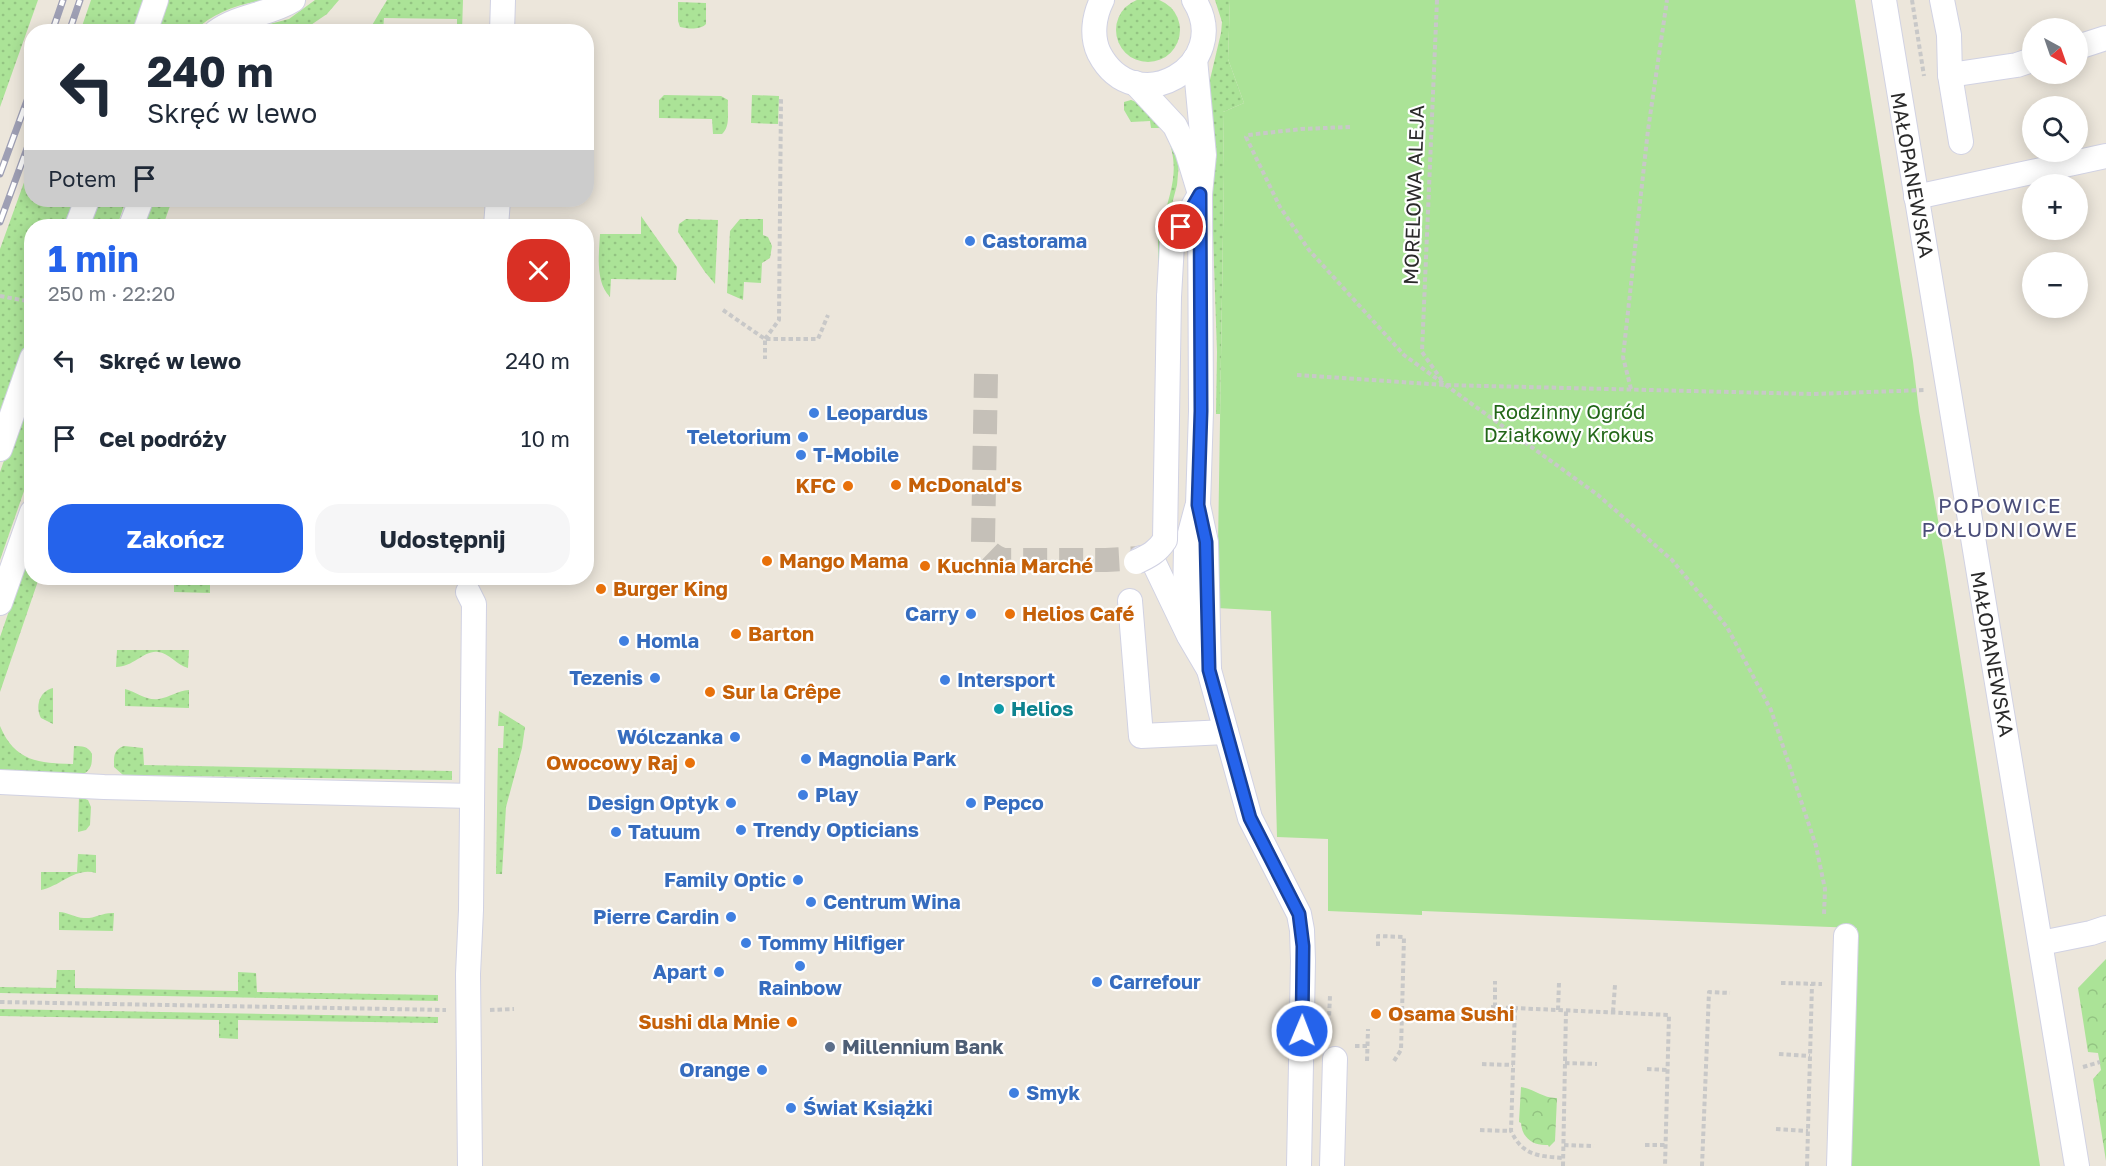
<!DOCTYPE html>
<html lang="pl">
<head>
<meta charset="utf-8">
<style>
	:root { --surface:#fff; --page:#f6f6f7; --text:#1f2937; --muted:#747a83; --accent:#2563eb }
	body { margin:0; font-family:"Golos Text",sans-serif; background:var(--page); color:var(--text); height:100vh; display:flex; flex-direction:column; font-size:22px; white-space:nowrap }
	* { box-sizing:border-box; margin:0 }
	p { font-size:20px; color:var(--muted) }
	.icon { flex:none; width:33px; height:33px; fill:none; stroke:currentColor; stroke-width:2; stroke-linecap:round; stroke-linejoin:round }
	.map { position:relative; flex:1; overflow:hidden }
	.sheet { position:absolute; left:24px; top:219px; width:570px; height:366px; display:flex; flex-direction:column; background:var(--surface); border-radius:24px; box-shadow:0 3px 15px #0003 }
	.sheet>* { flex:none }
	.hud { position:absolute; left:24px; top:24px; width:570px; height:183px; border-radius:24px; box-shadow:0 3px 15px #0003; background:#fff; color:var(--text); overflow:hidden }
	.needle { width:39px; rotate:140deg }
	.tools { position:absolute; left:2022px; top:18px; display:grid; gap:12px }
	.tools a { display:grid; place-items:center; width:66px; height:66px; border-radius:50%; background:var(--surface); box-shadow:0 3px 15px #0003; font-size:30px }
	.pin { position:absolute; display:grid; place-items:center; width:51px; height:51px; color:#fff; margin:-26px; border:3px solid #fff; border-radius:50%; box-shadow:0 2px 6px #0007 }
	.me { position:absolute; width:66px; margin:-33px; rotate:1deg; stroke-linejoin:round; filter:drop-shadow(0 0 4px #0008) }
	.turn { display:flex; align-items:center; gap:21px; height:126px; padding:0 24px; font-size:27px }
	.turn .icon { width:78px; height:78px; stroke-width:2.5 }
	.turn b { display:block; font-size:42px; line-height:51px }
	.then { display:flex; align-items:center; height:57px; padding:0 24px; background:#0003; gap:12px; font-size:22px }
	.round { display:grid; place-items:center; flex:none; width:63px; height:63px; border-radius:24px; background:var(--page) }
	.summary { display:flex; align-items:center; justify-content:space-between; height:102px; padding:0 24px }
	h1 { font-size:36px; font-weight:700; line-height:45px; color:var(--accent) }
	.action { display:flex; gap:12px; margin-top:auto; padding:12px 24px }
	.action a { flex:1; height:69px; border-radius:24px; background:var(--accent); color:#fff; font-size:24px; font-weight:700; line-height:69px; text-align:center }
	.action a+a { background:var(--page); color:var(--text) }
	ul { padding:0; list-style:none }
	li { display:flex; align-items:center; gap:18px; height:78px; padding:0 24px }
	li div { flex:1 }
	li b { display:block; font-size:22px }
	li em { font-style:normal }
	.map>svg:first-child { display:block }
</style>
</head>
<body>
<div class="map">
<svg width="2106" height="1166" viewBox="0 0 2106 1166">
	<defs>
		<pattern id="grass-dots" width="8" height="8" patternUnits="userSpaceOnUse" patternTransform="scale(1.5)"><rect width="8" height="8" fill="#abe397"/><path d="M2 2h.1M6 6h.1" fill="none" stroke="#93c382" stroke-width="1.8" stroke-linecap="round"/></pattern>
		<pattern id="forest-crowns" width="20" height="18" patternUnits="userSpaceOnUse" patternTransform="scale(1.5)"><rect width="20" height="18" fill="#abe397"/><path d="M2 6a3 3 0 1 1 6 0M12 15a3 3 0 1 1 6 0" fill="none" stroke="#93c382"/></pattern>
	</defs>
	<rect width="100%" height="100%" fill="#ece6db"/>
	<g fill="url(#grass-dots)">
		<circle cx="1148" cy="30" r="32"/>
		<path d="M0,0h38l-38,107z"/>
		<path d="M91,0h56l-11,31 -56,1z"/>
		<path d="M165,0h99c-28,5 -49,12 -70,31l-40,1z"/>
		<path d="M315,0h24l-12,14 -25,17 -63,1 50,-13z"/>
		<path d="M387,0h76l-1,31h-5v-12l-73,-1 -1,13h-12v-4z"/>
		<path d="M1215,0h15l-2,59 16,44 -21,9 1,59 -4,243h-4l1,-62 -9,-264 13,-55 1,-11z"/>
		<path d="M678,2l28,1v21c-6,6 -18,5 -26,3l-2,-6z"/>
		<path d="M664,95l57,1 7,4c-1,12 3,26 -6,34h-9l-1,-15 -53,-1v-18z"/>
		<path d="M752,95l27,1 -1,28 -27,-1z"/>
		<path d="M1131,100l5,2 31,25 12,36 -2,22 -14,53 -5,59v-74h4c10,-36 20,-59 1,-95h-12l-1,-7 -19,1 -7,-12v-8z"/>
		<path d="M31,163l1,37h45l-10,26h-35l-1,102 -31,90v-169z"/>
		<path d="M95,200h31l-9,26h-32z"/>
		<path d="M153,200h19l-9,26h-19z"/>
		<path d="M641,216l36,51 -1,13 -65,-1 -1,18c-15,-15 -11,-43 -10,-63h41z"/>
		<path d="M686,219l32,1 -3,64 -10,-12 -27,-40 1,-8z"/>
		<path d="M740,219h23v16l5,2 4,9 -2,12 -8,5 -1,20 -17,-1 -1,18 -16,-7 3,-62z"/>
		<path d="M31,382v89l-31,89v-88z"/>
		<path d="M31,547l1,31h7l-39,114v-55z"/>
		<path d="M174,578h36v15l-36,-1z"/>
		<path d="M117,650h72l-1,18c-11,-3 -19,-15 -30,-16 -14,-2 -24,15 -42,15z"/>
		<path d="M53,688v36l-12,-6c-6,-11 -2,-27 12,-30z"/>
		<path d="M125,689c12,3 21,12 34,10 11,-2 18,-8 30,-9v18l-64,-2z"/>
		<path d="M499,711l26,16 -3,21 -16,59 -4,67h-6l2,-126h5l1,-22h-6z"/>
		<path d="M0,726c15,36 39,37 73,38l1,-18c8,0 14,0 18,8 0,9 0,16 -9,20l-83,-4z"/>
		<path d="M124,746l19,2 1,17 308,6v9l-329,-5 -9,-8c0,-10 -1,-17 10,-21z"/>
		<path d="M79,796l9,4 3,7 -1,18 -4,5 -8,2z"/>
		<path d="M78,854l18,1v18c-21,-6 -35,13 -55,17v-18h36z"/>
		<path d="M59,912c9,0 16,6 25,6 10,1 19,-6 30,-5l-1,18 -54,-1z"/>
		<path d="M57,970h18v18l163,3v-19l18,1 1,19 181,3v6l-438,-8v-6l56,1z"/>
		<path d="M0,1009l438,8v6l-200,-3v19l-19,-1v-18l-219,-4z"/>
	</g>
	<g fill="url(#forest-crowns)">
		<path d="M2106,959v202l-13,-82 8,-9 -3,-17 -10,-1 -10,-64z"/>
		<path d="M1521,1087c13,2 23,12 36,11l-2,43 -6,6 -1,-2c-15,1 -26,-7 -27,-22l-2,-1z"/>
	</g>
	<path fill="#abe397" d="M1230,0h625l58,361 6,50 26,149 95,606h-190l7,-238 -435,-17v4l-94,-4v-72l-51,-2 -6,-226 -54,-3 7,-437 -1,-59 21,-9 -16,-44z"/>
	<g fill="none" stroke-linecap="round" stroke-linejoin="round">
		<path stroke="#c5c0b8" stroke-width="24" stroke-dasharray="24 12" stroke-linecap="butt" d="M986,374l-3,168c4,10 10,14 20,18h103l35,-2"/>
		<defs>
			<g id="minor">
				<path d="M1102,0c-8,16 -11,36 -3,53 36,70 136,12 95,-53"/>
				<path d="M1884,0l193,1166"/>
				<path d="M1942,0l7,35 1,40 11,67"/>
				<path d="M145,32l11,-32"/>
				<path d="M216,32c23,-17 53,-17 77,-32"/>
				<path d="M502,32l1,-32"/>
				<path d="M2078,47l28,-9"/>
				<path d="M1195,59l9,96 -4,39 1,217 -3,94 8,37 3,128"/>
				<path d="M1950,75l67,-10 15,-5"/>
				<path d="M1135,83l40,43 12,25 13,43 -28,50 -3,53"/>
				<path d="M1916,197l190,-41"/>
				<path d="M77,226l10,-26"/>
				<path d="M131,226l10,-26"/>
				<path d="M496,226l2,-26"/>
				<path d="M0,449l32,-91"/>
				<path d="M1141,558h6l8,7 34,71 20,34 41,148 49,96 3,16 1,31 -4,205"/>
				<path d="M468,592l6,12 -3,306 -3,64 2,192"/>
				<path d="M1130,601l11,135 85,-4"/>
				<path d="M0,603l32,-91"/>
				<path d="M1188,623l-3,-23 1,-52 11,-41"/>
				<path d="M0,782l104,5 368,9"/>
				<path d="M2041,943l50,-10 15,-5"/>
				<path d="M1332,1166l3,-107"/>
				<path d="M1839,1166l7,-230"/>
			</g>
		</defs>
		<use href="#minor" stroke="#d1d2e3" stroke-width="26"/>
		<g stroke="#c8c8c8" stroke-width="4" stroke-dasharray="4.5 3" stroke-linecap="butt">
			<path d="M1437,0l-15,352 21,30"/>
			<path d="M1912,0l12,76"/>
			<path d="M1350,127l-49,2 -53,6 -2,2 34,70 29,43 95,105 194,140 74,65 55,67 44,83 45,136 9,43 -1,26"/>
			<path d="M0,296l32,6"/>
			<path d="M723,310l42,29v20"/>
			<path d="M765,339l14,-19 2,-222"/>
			<path d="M766,339h52l10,-24"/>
			<path d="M1297,375l148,10 368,9 113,-4"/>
			<path d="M1631,389l-8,-32 25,-227 19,-130"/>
			<path d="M1378,946v-10l26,1 -3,113 -7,11"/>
			<path d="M1781,983l41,1"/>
			<path d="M0,1002l446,8"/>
			<path d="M1491,1007l178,8 -4,151"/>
			<path d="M1495,1007v-26"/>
			<path d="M1515,1008l-4,123c12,25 27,25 52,27"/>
			<path d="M490,1010l24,-1"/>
			<path d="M1558,1010l1,-27"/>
			<path d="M1613,1012l2,-27"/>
			<path d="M1328,1038l2,-42"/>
			<path d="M1355,1046h12"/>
			<path d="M1779,1054l31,2"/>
			<path d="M1367,1061l1,-32"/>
			<path d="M1565,1063l32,1"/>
			<path d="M1482,1064l31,1"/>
			<path d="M2083,1067l17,-5"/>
			<path d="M1647,1069l20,1"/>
			<path d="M1776,1129l32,2"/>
			<path d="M1480,1130l31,1"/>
			<path d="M1564,1145l30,1"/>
			<path d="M1645,1145h20"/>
			<path d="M1563,1166l3,-156"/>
			<path d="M1702,1166l7,-174 21,1"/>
			<path d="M1807,1166l5,-182"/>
		</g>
		<use href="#minor" stroke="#fff" stroke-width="24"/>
		<defs>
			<g id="rail">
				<path d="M52,32l11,-32"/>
				<path d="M69,32l11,-32"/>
				<path d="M0,174l32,-87"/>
				<path d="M0,222l32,-87"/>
			</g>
		</defs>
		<use href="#rail" stroke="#9e9fb4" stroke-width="7"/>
		<use href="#rail" stroke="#fff" stroke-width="4.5" stroke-dasharray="14" stroke-linecap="butt"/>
		<defs>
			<path id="minor-bridge" d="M1136,562c13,-6 21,-10 29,-22l4,-243"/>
		</defs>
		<use href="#minor-bridge" stroke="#d1d2e3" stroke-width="26" stroke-linecap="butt"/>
		<use href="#minor-bridge" stroke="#fff" stroke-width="24"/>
	</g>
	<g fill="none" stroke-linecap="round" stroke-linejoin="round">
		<defs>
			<path id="route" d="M1181,227l19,-33 1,217 -3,94 8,37 3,128 41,148 49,96 4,32 -1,85"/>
		</defs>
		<use href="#route" stroke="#184099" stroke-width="15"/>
		<use href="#route" stroke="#2563eb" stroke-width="10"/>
	</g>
	<g fill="#3f7fe0" stroke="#fff" stroke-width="2">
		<circle cx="970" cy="241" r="6"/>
		<circle cx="814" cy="413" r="6"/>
		<circle cx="803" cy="437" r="6"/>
		<circle cx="801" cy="455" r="6"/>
		<circle cx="971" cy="614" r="6"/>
		<circle cx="624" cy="641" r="6"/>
		<circle cx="655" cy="678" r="6"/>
		<circle cx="945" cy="680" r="6"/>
		<circle cx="735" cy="737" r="6"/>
		<circle cx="806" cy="759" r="6"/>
		<circle cx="803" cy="795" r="6"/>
		<circle cx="731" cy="803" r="6"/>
		<circle cx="971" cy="803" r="6"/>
		<circle cx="741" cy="830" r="6"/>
		<circle cx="616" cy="832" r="6"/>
		<circle cx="798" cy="880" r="6"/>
		<circle cx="811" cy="902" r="6"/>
		<circle cx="731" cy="917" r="6"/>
		<circle cx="746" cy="943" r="6"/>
		<circle cx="800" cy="966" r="6"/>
		<circle cx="719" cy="972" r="6"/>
		<circle cx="1097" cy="982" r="6"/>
		<circle cx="762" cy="1070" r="6"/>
		<circle cx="1014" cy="1093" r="6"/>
		<circle cx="791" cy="1108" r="6"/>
	</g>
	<g fill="#e8710a" stroke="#fff" stroke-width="2">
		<circle cx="896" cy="485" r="6"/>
		<circle cx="848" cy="486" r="6"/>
		<circle cx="767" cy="561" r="6"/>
		<circle cx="925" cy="566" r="6"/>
		<circle cx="601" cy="589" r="6"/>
		<circle cx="1010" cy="614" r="6"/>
		<circle cx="736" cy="634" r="6"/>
		<circle cx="710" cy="692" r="6"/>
		<circle cx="690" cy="763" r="6"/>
		<circle cx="1376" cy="1014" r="6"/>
		<circle cx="792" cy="1022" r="6"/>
	</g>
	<circle fill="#0f9aa8" stroke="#fff" stroke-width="2" cx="999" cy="709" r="6"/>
	<circle fill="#5c6f8a" stroke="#fff" stroke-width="2" cx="830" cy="1047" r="6"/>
	<g text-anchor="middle" stroke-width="4.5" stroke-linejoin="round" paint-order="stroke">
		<g font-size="20" fill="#2a2a2a" stroke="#fff">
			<text transform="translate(1912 175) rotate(80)" y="7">MAŁOPANEWSKA</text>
			<text transform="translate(1414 195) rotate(-88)" y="7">MORELOWA ALEJA</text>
			<text transform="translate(1992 654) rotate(80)" y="7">MAŁOPANEWSKA</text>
		</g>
		<g font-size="20" font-weight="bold" fill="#366cbe" stroke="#fff" text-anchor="start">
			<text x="982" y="248">Castorama</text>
			<text x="826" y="420">Leopardus</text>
			<text x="791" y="444" text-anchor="end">Teletorium</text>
			<text x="813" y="462">T-Mobile</text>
			<text x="959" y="621" text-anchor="end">Carry</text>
			<text x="636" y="648">Homla</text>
			<text x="643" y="685" text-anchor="end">Tezenis</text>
			<text x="957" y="687">Intersport</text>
			<text x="723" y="744" text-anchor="end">Wólczanka</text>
			<text x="818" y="766">Magnolia Park</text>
			<text x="815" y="802">Play</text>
			<text x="719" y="810" text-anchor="end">Design Optyk</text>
			<text x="983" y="810">Pepco</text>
			<text x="753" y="837">Trendy Opticians</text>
			<text x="628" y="839">Tatuum</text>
			<text x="786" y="887" text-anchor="end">Family Optic</text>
			<text x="823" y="909">Centrum Wina</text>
			<text x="719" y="924" text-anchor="end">Pierre Cardin</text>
			<text x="758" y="950">Tommy Hilfiger</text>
			<text x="707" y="979" text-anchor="end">Apart</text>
			<text x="1109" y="989">Carrefour</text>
			<text x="800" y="995" text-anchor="middle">Rainbow</text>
			<text x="750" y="1077" text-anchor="end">Orange</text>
			<text x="1026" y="1100">Smyk</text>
			<text x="803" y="1115">Świat Książki</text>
		</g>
		<g font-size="20" fill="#236719" stroke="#fff">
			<text x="1569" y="419">Rodzinny Ogród<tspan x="1569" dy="23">Działkowy Krokus</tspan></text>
		</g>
		<g font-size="20" font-weight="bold" fill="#c56008" stroke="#fff" text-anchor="start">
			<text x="908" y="492">McDonald's</text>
			<text x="836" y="493" text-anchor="end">KFC</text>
			<text x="779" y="568">Mango Mama</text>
			<text x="937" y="573">Kuchnia Marché</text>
			<text x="613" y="596">Burger King</text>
			<text x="1022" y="621">Helios Café</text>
			<text x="748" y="641">Barton</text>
			<text x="722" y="699">Sur la Crêpe</text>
			<text x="678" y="770" text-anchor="end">Owocowy Raj</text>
			<text x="1388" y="1021">Osama Sushi</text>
			<text x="780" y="1029" text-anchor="end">Sushi dla Mnie</text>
		</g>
		<g font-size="20" font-weight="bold" fill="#0d838f" stroke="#fff" text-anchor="start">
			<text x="1011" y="716">Helios</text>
		</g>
		<g font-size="20" font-weight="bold" fill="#4e5e75" stroke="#fff" text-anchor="start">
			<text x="842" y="1054">Millennium Bank</text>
		</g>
		<g font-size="21" letter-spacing="1.5" fill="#4a4e7a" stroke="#fff">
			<text x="2000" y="513">POPOWICE<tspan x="2000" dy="24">POŁUDNIOWE</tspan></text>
		</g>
	</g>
</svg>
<div class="tools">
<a><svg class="needle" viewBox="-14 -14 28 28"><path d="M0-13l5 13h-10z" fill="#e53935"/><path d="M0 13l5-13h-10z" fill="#747a83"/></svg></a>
<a><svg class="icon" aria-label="search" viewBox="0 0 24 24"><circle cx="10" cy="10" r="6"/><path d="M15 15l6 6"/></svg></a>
<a>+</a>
<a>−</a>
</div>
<div class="pin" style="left:1181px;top:227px;background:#d93025"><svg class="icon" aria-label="arrive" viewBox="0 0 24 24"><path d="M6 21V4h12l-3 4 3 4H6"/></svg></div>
<svg class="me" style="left:1302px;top:1031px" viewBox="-20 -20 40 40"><circle r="17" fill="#2563eb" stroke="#fff" stroke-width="3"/><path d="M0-11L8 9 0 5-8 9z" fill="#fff"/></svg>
<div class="hud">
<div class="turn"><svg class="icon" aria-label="left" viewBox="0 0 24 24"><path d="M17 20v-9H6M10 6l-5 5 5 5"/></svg><div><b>240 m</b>Skręć w lewo</div></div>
<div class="then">Potem<svg class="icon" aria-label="arrive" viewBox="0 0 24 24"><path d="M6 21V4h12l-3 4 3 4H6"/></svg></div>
</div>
<section class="sheet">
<div class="summary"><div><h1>1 min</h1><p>250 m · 22:20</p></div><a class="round" style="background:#d93025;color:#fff"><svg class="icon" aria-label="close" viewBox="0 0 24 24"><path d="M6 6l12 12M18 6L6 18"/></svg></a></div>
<ul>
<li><svg class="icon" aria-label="left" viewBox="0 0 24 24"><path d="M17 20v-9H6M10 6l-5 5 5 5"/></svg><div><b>Skręć w lewo</b></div><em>240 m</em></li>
<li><svg class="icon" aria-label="arrive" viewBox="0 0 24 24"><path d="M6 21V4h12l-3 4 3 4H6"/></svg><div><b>Cel podróży</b></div><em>10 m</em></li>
</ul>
<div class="action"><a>Zakończ</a><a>Udostępnij</a></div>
</section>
</div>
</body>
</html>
